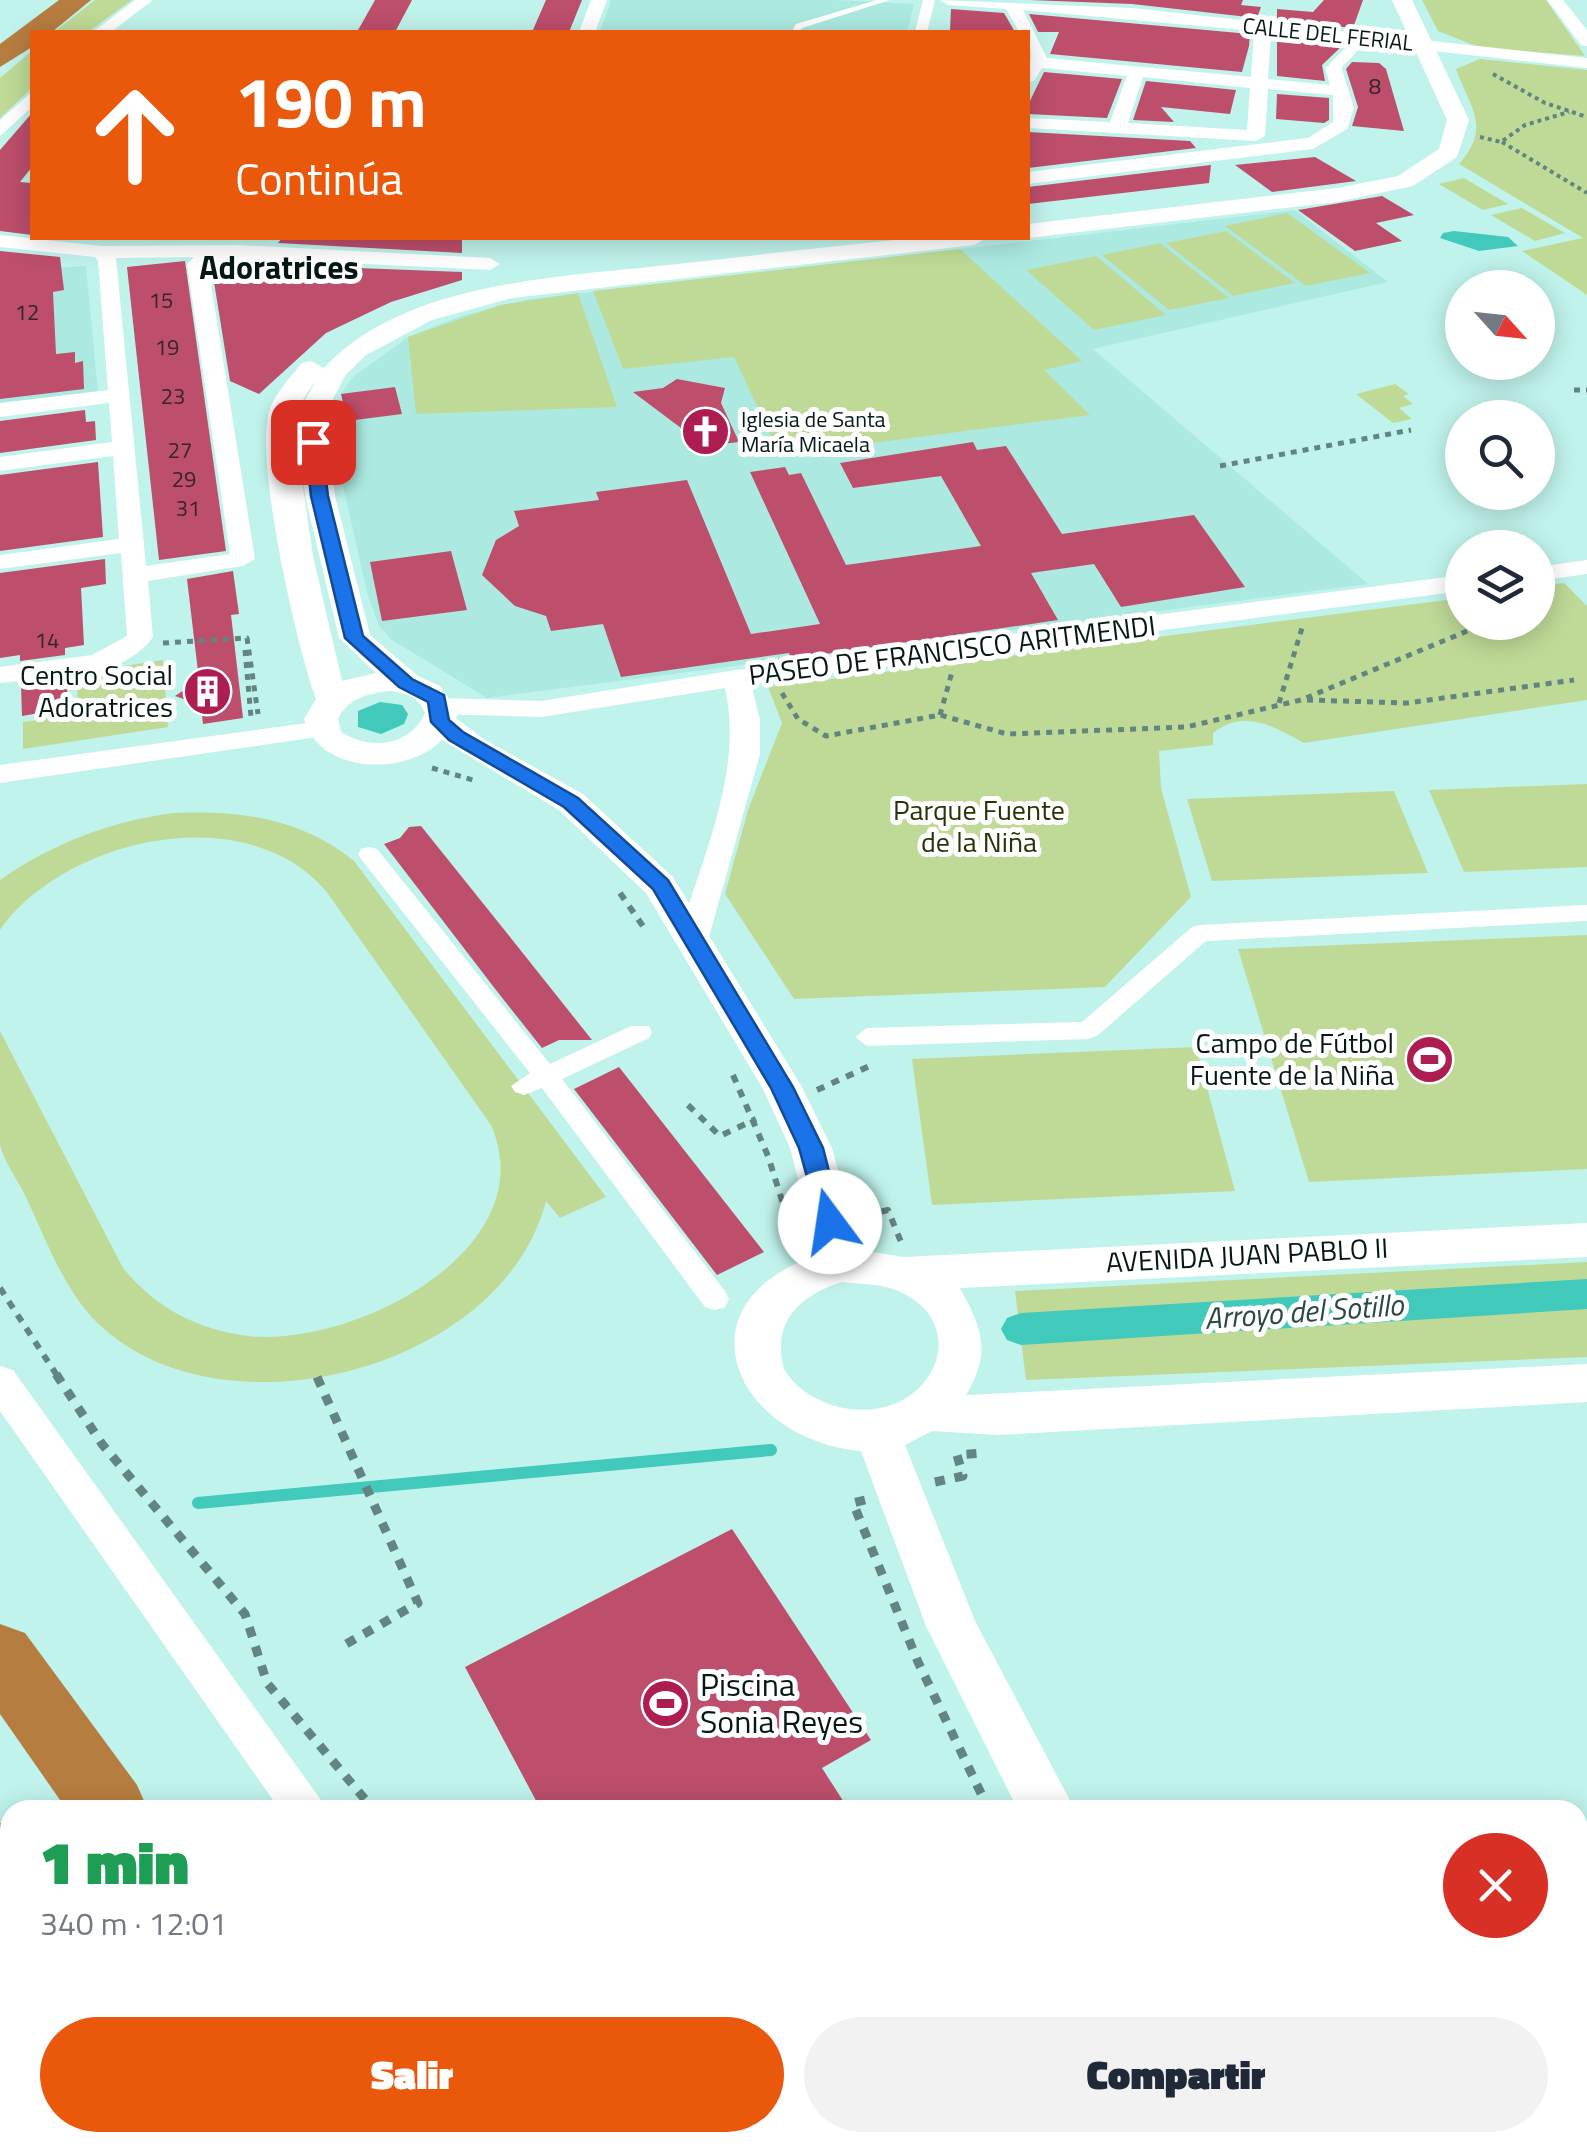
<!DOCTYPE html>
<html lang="es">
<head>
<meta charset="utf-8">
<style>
	:root { --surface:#fff; --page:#f2f2f3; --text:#1f2937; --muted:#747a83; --accent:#ea580c }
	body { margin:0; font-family:"Titillium Web",sans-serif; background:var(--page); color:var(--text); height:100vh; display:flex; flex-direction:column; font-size:38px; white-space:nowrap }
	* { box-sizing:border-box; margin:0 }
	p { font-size:32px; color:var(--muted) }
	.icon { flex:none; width:55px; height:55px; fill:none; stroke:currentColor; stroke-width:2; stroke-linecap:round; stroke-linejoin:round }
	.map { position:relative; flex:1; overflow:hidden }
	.sheet { position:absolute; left:0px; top:1800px; width:1588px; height:352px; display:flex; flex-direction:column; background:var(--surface); border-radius:30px 30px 0 0; box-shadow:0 5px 25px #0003 }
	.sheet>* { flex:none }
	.top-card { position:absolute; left:30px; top:30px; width:1000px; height:210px; border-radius:0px; box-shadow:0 5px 25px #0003; background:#ea580c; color:#fff; overflow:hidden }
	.needle { width:65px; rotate:117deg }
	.controls { position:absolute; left:1445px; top:270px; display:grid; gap:20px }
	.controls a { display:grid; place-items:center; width:110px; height:110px; border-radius:50%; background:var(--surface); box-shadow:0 5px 25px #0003; font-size:50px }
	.pin { position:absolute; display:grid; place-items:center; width:85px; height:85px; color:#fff; margin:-42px; border-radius:20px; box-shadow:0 5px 15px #0006 }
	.me { position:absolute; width:110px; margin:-55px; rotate:346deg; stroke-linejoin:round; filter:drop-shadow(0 0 8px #0008) }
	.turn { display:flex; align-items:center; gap:35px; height:210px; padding:0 40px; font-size:45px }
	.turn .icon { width:130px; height:130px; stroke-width:2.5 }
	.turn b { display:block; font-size:70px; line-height:85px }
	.round { display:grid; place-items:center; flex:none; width:105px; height:105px; border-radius:52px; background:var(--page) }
	.summary { display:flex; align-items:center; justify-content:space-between; height:170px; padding:0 40px }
	h1 { font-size:60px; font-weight:800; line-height:75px; color:#1e9e55 }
	.primary-button { display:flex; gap:20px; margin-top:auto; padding:20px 40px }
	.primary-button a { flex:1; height:115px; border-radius:60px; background:var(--accent); color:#fff; font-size:40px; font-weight:800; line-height:115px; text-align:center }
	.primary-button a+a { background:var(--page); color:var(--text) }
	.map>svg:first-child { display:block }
</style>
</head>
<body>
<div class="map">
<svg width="1587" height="2151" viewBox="0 0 1587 2151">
	<rect width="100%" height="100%" fill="#c0f3ec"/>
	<g fill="#aceae1">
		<path d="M611,0h227l76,4 -7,28h-307z"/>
		<path d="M1295,210l93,72 -295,67 275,235 -881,114 -95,-58 -13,-14 -12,-34 -36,-159 16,-12 -6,-27 12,-17 55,-40 53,-21 69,-17z"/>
		<path d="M86,266l12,126 -98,13v-134z"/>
	</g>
	<g fill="#bfda97">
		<path d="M95,0h37l-44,32h-34z"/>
		<path d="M1422,0h124l39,56 -104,-8 -43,-17z"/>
		<path d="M32,51v37l-32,30v-40z"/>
		<path d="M1480,59l107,11v225l-65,-44 61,-13 -124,-74c33,-37 11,-56 -3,-95z"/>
		<path d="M1464,178l44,26 -25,6 -44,-26z"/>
		<path d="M1522,208l43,25 -30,8 -44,-26z"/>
		<path d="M1287,213l83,60 -64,13 -81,-60z"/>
		<path d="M1226,231l69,52 -62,13 -67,-53z"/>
		<path d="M1160,243l69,55 -60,12 -67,-55z"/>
		<path d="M960,249l122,112 -38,9 46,45 -310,40 -46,-98 -111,12 -30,-78z"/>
		<path d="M1096,256l70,59 -72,15 -68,-60z"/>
		<path d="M578,293l39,114 -201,7 -8,-77 92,-32z"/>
		<path d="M1395,384l14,10 -6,2 10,8 -14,4 13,11 -19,4 -37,-29z"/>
		<path d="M1564,583l23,23v94l-283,43c-32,-17 -59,-35 -91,-10v12l-54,6 2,37 30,109 -86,90 -311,12 -69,-105 23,-84 34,-87 -14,-36 694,-89v24h76v-36z"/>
		<path d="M163,660l5,67 -145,22v-27l55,-8 -1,-31 15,-3v-9z"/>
		<path d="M1587,784v83l-123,5 -35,-82z"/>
		<path d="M1394,791l34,82 -216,8 -25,-82z"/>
		<path d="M173,813c67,-3 127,5 181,48l252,336 -46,21 -14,-17c-42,166 -316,239 -442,128 -39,-34 -58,-90 -80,-136 -8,-15 -20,-32 -24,-48 0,-30 0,-81 0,-114l123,237c33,40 73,61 125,68 102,12 298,-85 243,-211l-165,-234c-80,-94 -261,-53 -326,39v-50c53,-37 109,-58 173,-67z"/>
		<path d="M1587,935v234l-278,13 -71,-233z"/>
		<path d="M1196,1047l39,144 -303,14 -20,-146z"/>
		<path d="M1587,1262v95l-561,23 -11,-89z"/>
		<path d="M1018,2142l155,1 7,8h-174z"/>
	</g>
	<g fill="#41c9bc">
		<path d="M1454,231l54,6 10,9 -39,5 -39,-13 3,-5z"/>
		<path d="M380,702l22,3 6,9 -4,10 -23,10 -23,-7v-16z"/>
	</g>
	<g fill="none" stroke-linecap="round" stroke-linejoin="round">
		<path stroke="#41c9bc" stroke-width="12" d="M198,1503l573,-53"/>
		<path fill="#41c9bc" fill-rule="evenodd" d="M1587,1279v30l-566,36 -14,-5 -6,-11 6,-11 14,-5z"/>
	</g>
	<g fill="#bd4e6c">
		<path d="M375,0h37l-17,32h-38z"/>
		<path d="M546,0h36l-13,32h-37z"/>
		<path d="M1030,0h213l-2,5 20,2 -4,11 -125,-14z"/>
		<path d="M1324,0h39l-10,28 -76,-8v-11l36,3z"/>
		<path d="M951,9l53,4 11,19 -65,-2z"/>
		<path d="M1029,14l221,20 -1,12 -7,26 -192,-18 9,-22h-21z"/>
		<path d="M1277,37l66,8 -21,20 3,16 -48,-5z"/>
		<path d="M1352,62l27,1 7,6 18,62 -52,-5 6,-19 -12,-38z"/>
		<path d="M1044,72l78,7 -15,39 -79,-4v-9z"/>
		<path d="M1146,81l90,9 -6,24 -69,-7 13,15 -41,-2z"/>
		<path d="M1277,94l52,4v22l-5,3 -48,-4z"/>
		<path d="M32,113v54l-12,15 12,1v52l-32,-4v-81z"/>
		<path d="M1028,132l162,9 6,7 -168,20z"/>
		<path d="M1315,157l41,24 -84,11 -37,-27z"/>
		<path d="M1211,165l-2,18 -181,21v-17z"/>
		<path d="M1382,196l32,19 -38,8 26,18 -47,10 -57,-41z"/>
		<path d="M282,238h180v15l-184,-10z"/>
		<path d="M0,251l60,6 4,33 -11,2 3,62 19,-2v11l8,-2 1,28 -84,10z"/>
		<path d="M185,261l41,290 -67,9 -32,-293z"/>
		<path d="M231,263l231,9v8l-71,22 -65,31 -67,61 -29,-13 -16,-99z"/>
		<path d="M677,379l48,9 -4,15 18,39 -34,4 -72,-54 30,-4z"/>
		<path d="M395,387l7,27 -55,7 -6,-27z"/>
		<path d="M85,410l1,12 9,-1 1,19 -96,13v-32z"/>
		<path d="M973,442l4,8 29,-4 56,88 132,-19 51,72 -124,20 -27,-43 -63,9 27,47 -267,39 -2,-6 -168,24 -18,-53 -52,7 -5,-15 -31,-10 -33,-31 14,-35 23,-14 -5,-15 85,-11 -3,-8 91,-12 64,154 69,-10 -70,-152 35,-5 4,8 12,-2 45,92 135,-19 -40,-70 -88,12 -13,-25z"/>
		<path d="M98,462l5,75 -103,14v-76z"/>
		<path d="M451,551l16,59 -85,11 -12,-59z"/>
		<path d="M105,559l1,25 -25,4 3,57 -19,3v7l-45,6v-6l-20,3v-85z"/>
		<path d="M233,571l6,43 -8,1 12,103 -40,6 -2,-19 -26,-9 24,-16 -12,-101z"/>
		<path d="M67,680l1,28 -46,8 -1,-31z"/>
		<path d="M421,826l77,96 94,118h-33l-17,8 -46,-58 -112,-146 16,-6 9,-11z"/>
		<path d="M619,1067l145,185 -47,23 -143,-186z"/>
		<path d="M732,1529l139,211 -49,28 27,42h-308l-76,-143z"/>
	</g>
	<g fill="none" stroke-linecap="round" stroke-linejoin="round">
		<g stroke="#628580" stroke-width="4" stroke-dasharray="4 4" stroke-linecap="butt">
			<path d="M1493,74l52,29 42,14"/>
			<path d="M1480,137l21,5 24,-17 44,-13"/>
			<path d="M1502,142l85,51"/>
		</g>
		<g stroke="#628580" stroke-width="5" stroke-dasharray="6 6" stroke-linecap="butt">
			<path d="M1574,390h13"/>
			<path d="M1220,466l191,-36"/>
			<path d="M1538,603l13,-6"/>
			<path d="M163,643l84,-5 11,76"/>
			<path d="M245,650l6,67"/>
			<path d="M782,693l16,26 28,17 114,-21 67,19 179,-7 115,-27 188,-78"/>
			<path d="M1307,700l100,3 167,-23"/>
			<path d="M1279,703l23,-75"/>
			<path d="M940,715l12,-43"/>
			<path d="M432,768l41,12"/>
		</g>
		<g stroke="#628580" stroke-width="6" stroke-dasharray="8 8" stroke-linecap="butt">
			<path d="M620,893l27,39"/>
			<path d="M733,1075l35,81 23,73 8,-2"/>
			<path d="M817,1090l57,-26"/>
			<path d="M688,1105l32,31 36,-17"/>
			<path d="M866,1215l22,-5 13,32"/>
			<path d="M0,1288l58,89"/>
		</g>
		<g stroke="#628580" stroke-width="9" stroke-dasharray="10 10" stroke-linecap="butt">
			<path d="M56,1374l46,70 143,170 22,69 107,127"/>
			<path d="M317,1377l101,226 -77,44"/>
			<path d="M935,1482l28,-6 -6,-21 27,-2"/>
			<path d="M865,1500l-12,3 65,159 71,148"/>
			<path d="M646,2142l7,9"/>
			<path d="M1213,2142l7,9"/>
			<path d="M954,2151l11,-9"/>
		</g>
		<path fill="#fff" fill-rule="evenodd" d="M877,0h13l-88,28 -3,4 -7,-1 4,-7z"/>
		<g fill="#fff" fill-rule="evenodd">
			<path d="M923,0h12l-8,32h-12z"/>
			<path d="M1360,34l11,3 -32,33h-10v-6z"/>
			<path d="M369,847l8,2 173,215 81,-38h18l3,6 -3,6 -87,41 163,212 4,8 -4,8 -10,3 -10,-3 -163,-219 -18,7 -9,-3 -4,-6 19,-13 -169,-214 -3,-5 3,-5z"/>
			<path d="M1587,905v16l-381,20 -109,95 -9,3 -221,7 -12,-9 12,-9 215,-6 110,-95 8,-2z"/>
		</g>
		<g fill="#fff" fill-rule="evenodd">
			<path d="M135,0h18l-42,32h-18z"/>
			<path d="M591,0h16l-12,32h-16z"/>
			<path d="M940,0l192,8 455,50v10l-316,-35 -3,46 62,6 -5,-18 15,-4 14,45 -7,21 -34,20 -285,35v-12l280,-34 25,-16v-27l-65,-6 -3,47 -9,5 -228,-13v-10l82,4 17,-46 -85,-8 -8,13 -6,1 3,-26 -3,-24h-9l-13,-23 -58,-4zM1023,10l231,21 -3,46 -204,-19zM1143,77l107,11 -3,42 -119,-7z"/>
			<path d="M1547,0h16l24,30v16l-6,-1z"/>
			<path d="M32,92v15l-32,29v-16z"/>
			<path d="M0,235l101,11 138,-1 251,13 10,6 -10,6 -266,-13 -16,9 47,293 -12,7 -95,15 5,56c-31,44 -104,40 -153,46v-16l92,-12 35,-19 -6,-83 -121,16v-14l119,-16 -6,-83 -113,15v-14l112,-15 -3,-39 -109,14v-14l108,-13 -10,-129 -3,-4 -95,-10zM194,257l-7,7 43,290 -84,12 -30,-308z"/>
			<path d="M1587,560v14l-49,7v-14z"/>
			<path d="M1462,575v16l-711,93 9,36v34l-51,183 -4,7h-22l-4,-7c23,-80 65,-167 46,-249l-184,29 -100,-3 -13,-8 13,-8 100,3 195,-31z"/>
			<path d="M321,721l10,2 4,6 -4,6 -331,48v-18z"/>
			<path d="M0,1366l13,4 315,440h-48l-280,-399z"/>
			<path d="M1587,1827v53l-9,4v-53z"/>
			<path d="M1578,1979l9,3v49l-9,-4z"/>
			<path d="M558,2142h53l3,9h-53z"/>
			<path d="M1342,2142h53l-3,9h-53z"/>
		</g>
		<g fill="#fff" fill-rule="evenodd">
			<path d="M1392,0h20l57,120 -12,37 -44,29 -76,16 -309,36h-3l3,-14 309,-36 61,-12 41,-27 8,-29z"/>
			<path d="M914,238h72l-12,7 -462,53 -80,22 -66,35 -21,21 -21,40 11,80 35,139 48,41 22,10 19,27 -3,5 29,22 98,54 90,83 129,210 30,61 28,102 44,7 683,-34v34l-627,31c22,41 32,63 6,107l621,-31v38l-588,33 -67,-4 -27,14 70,176 100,189h-57l-92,-184 -65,-175c-128,-12 -186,-149 -43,-196l-28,-107 -27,-59 -117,-196 -87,-83 -117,-70c-36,37 -123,34 -138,-21l12,-20c-20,-55 -59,-228 -48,-283 4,-20 22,-38 34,-53l9,-2 13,7c81,-88 241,-91 353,-104 79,-9 158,-18 237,-26zM316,381l-20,35 9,80 34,142 37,35 -34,8 -29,-125 -18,-123c1,-22 7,-35 21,-52zM390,691c16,2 29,6 35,22 -15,33 -54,38 -84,19l-3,-13c10,-21 31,-26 52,-28zM842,1282c17,2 39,2 54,8 86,35 30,144 -64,115 -21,-7 -36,-17 -48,-36 -13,-47 16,-74 58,-87z"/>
			<path d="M1255,2142h64l4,9h-64z"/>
		</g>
		<g fill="#b67d40" fill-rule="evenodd">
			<path d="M59,0h32l-39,32h-20v15l-32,20v-23z"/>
			<path d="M0,1624l25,9 112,152 11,25h-81l-67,-96z"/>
			<path d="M0,1823l10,4v84l-10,-4z"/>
			<path d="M0,1963l10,4v175h141l3,9h-143l-3,-11 -8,-4z"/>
			<path d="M175,2142h86l3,9h-85z"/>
			<path d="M352,2142h86l3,9h-85z"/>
		</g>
	</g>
	<path fill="#1a73e8" stroke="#114b97" stroke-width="2.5" d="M313,437l8,5 7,54 35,140 49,43 32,16 5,25 14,12 115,66 90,82 125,207 30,61 19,74 -4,6h-17l-22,-80 -28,-60 -118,-199 -89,-82 -115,-67 -18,-18 -3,-20 -29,-15 -54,-49 -34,-142 -6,-54z"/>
	<defs>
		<symbol id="church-disc" viewBox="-11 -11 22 22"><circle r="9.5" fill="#ad1d52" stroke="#fff"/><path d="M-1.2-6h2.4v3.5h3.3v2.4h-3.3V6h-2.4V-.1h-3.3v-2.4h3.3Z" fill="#fff"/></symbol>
		<symbol id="building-disc" viewBox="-11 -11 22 22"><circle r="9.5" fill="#ad1d52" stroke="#fff"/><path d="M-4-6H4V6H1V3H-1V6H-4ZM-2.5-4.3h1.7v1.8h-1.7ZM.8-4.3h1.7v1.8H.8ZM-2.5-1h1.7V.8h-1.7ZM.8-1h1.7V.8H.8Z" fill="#fff"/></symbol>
		<symbol id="stadium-disc" viewBox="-11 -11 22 22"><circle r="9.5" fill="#ad1d52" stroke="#fff"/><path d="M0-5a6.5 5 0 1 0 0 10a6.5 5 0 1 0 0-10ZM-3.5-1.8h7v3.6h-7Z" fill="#fff"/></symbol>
	</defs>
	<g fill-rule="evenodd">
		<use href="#church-disc" x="678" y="404" width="55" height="55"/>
		<use href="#building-disc" x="180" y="664" width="55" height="55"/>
		<use href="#stadium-disc" x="1402" y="1032" width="55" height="55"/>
		<use href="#stadium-disc" x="638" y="1676" width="55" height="55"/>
	</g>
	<g text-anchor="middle" stroke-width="10" stroke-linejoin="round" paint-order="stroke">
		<g font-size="22" fill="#051816" stroke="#fff">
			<text transform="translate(1328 34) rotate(6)" y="8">CALLE DEL FERIAL</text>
		</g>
		<g font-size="22" fill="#33262c">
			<text x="1375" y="94">8</text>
			<text x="161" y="308">15</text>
			<text x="27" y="320">12</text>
			<text x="167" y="355">19</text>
			<text x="173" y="404">23</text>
			<text x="180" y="458">27</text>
			<text x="184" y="487">29</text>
			<text x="188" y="516">31</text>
			<text x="47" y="648">14</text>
		</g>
		<g font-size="22" fill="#051816" stroke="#fff" text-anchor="start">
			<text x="741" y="427">Iglesia de Santa<tspan x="741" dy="25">María Micaela</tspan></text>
		</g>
		<g font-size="28" fill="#051816" stroke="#fff">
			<text transform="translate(952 650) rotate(-7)" y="10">PASEO DE FRANCISCO ARITMENDI</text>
			<text transform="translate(1247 1255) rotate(-3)" y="10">AVENIDA JUAN PABLO II</text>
		</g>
		<g font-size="28" fill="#051816" stroke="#fff" text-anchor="end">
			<text x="173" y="685">Centro Social<tspan x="173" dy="32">Adoratrices</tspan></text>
			<text x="1394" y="1053">Campo de Fútbol<tspan x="1394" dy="32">Fuente de la Niña</tspan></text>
		</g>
		<g font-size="28" fill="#253405" stroke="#fff">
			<text x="979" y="820">Parque Fuente<tspan x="979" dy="32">de la Niña</tspan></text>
		</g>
		<g font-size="30" font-style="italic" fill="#2c4845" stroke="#fff">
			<text transform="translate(1304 1312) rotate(-4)" y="10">Arroyo del Sotillo</text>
		</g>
		<g font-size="32" font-weight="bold" fill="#051816" stroke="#fff">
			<text x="279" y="279">Adoratrices</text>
		</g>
		<g font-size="32" fill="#051816" stroke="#fff" text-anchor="start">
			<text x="700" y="1696">Piscina<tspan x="700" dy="37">Sonia Reyes</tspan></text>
		</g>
	</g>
</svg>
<div class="controls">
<a><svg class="needle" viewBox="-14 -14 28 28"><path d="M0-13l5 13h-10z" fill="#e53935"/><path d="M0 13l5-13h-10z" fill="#747a83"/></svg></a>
<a><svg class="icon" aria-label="search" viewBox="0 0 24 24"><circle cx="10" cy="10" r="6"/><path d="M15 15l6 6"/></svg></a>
<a><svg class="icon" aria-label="layers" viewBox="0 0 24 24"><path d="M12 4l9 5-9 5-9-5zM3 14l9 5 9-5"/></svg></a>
</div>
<div class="pin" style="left:313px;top:442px;background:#d93025"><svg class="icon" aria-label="arrive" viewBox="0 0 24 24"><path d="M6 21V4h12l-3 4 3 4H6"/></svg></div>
<svg class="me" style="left:830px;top:1222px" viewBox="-20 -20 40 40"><circle r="19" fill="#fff"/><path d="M0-13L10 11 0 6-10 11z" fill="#1a73e8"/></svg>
<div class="top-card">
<div class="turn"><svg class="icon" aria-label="ahead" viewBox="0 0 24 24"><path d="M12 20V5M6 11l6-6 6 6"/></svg><div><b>190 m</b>Continúa</div></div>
</div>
<section class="sheet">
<div class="summary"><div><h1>1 min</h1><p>340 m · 12:01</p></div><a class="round" style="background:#d93025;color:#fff"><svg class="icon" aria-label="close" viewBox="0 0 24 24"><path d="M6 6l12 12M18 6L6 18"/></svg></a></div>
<div class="primary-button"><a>Salir</a><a>Compartir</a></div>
</section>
</div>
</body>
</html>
